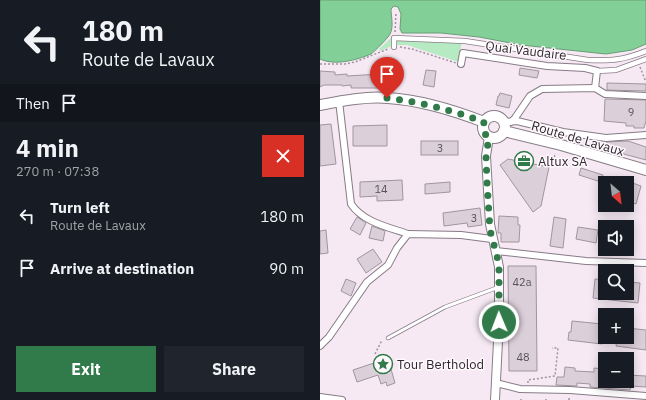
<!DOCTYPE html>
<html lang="en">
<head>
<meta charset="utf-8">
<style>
	:root { --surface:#171b24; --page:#20242c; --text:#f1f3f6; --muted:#9ea1a6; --accent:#307b49 }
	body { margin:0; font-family:"IBM Plex Sans",sans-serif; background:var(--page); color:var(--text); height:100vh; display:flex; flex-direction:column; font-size:15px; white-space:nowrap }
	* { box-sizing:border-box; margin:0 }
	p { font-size:13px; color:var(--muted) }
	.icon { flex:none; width:22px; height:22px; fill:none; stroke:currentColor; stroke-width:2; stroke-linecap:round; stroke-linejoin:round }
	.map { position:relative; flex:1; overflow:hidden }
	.panel { display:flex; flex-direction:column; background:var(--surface); width:320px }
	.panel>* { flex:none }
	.guide { background:#171b24; color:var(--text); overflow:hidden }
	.needle { width:26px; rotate:152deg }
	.fabs { position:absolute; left:278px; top:176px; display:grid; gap:8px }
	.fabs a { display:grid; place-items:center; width:36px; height:36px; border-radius:0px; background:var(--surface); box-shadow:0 2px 10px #0003; font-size:20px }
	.pin { position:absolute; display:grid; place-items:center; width:34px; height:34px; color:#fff; margin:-41px -17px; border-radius:50% 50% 50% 0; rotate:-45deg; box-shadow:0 0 4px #0007 }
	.pin .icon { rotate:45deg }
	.me { position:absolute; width:44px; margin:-22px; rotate:359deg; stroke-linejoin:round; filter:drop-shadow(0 0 3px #0008) }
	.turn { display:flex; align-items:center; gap:14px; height:84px; padding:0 16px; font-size:18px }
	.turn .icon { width:52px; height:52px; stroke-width:2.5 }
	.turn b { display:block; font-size:28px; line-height:34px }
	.then { display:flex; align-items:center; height:38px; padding:0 16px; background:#0003; gap:8px; font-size:15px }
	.round { display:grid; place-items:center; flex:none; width:42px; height:42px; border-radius:0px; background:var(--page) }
	.headline { display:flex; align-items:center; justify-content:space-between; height:68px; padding:0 16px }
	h1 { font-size:24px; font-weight:700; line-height:30px }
	.action { display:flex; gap:8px; margin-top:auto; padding:8px 16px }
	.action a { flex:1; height:46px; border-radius:0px; background:var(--accent); color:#fff; font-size:16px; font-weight:700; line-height:46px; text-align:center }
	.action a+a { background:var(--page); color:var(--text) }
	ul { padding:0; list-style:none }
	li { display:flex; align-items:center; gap:12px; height:52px; padding:0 16px }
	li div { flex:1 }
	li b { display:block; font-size:15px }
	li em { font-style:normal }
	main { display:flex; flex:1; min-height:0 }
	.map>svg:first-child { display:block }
</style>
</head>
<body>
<main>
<section class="panel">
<div class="guide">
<div class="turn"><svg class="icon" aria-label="left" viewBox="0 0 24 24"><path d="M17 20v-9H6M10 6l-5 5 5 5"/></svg><div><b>180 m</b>Route de Lavaux</div></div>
<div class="then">Then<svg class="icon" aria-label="arrive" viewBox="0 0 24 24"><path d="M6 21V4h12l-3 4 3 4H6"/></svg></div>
</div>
<div class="headline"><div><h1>4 min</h1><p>270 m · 07:38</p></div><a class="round" style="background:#d93025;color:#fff"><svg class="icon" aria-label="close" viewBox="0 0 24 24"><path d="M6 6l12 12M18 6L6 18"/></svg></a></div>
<ul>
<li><svg class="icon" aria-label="left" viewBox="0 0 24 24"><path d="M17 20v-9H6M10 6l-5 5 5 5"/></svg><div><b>Turn left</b><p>Route de Lavaux</p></div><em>180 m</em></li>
<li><svg class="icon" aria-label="arrive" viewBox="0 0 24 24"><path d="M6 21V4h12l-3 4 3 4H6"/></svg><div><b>Arrive at destination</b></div><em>90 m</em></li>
</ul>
<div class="action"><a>Exit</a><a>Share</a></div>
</section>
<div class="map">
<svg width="326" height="400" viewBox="0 0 326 400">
	<rect width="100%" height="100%" fill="#f6e9f4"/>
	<path fill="#b6eac2" d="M72,37l70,2 -3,23 -52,-17h-13l-14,6 -1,-2z"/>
	<path fill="#82d097" stroke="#689e77" d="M0,0h326v44l-14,6 -26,4 -85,-9 -42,-8 -38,-4h-39l-2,-4 1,-15 -3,-7 -4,-1 -3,3c0,7 3,18 -1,25 -1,3 -16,18 -19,20 -14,6 -36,12 -51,5z"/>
	<g fill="#dbcfd9" stroke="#a1959f">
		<path d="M200,68l19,3 -2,7 -18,-3z"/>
		<path d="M106,70l10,1 -2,16 -11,-2z"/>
		<path d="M0,71l15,1v3l12,-1v2l33,-2v14h-29v-3l-9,1v-1h-18l-4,2z"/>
		<path d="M287,83l39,1v7l-39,-1z"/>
		<path d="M180,93l12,3 -3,12 -13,-3 2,-9h1z"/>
		<path d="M285,99l41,1v21l-2,7h-10v-2h-8v-3l-22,-2z"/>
		<path d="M11,124l5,40 -16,2v-41z"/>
		<path d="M67,125v21h-34v-20z"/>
		<rect x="101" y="141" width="37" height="14"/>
		<path d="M308,141l18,6v13l-41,-11 2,-7z"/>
		<path d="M188,159l41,8 -8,39 -8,6 -33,-47z"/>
		<path d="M261,168l22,7 -2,7 -22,-7z"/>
		<path d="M82,180l1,20 -26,1v-5l-17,1v-15z"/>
		<path d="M307,181l14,5 -5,18 -9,-3z"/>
		<path d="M130,182v10l-25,2v-10z"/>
		<path d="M160,208l2,17 -14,2 -1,-4 -23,3 -1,-13z"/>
		<path d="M179,216l19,1v8h2l-1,17h-18v-9h-3z"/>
		<path d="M37,217l9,6 -6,12 -10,-6z"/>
		<path d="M234,217l12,2 -3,29 -13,-2z"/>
		<path d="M52,226l13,5 -2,10 -14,-3z"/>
		<path d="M258,227l20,3 -2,13 -20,-4z"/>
		<path d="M6,230l2,23 -8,1v-23z"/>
		<path d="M53,249l9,13 -16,11 -9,-14z"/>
		<path d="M188,266h28l1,105h-28z"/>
		<path d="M26,279l10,4 -5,13 -10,-5z"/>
		<path d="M275,279l10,1v13h22v-11l13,1 -2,20 -45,-5z"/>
		<path d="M252,321l30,3 -1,13h2l-1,7 -34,-4 1,-8h2z"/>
		<path d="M307,328l19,2v20l-30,-4 1,-8 10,-1z"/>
		<path d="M64,357l5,5 6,21 -8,3 -1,-4 -5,2 -3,-9 -21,7 -4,-12 21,-7 5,-5z"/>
		<path d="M245,367l10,1v3l19,1v-4l10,1v10h1v2h22v-6l19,1v11l-15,-1 -1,4 -40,-3v-3l-13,-1v3l-21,-1 1,-8h7z"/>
	</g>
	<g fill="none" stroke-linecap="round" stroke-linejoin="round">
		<defs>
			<path id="service" d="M68,338l57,-31 54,-20"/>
			<g id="pedestrian">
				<path d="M74,47v-9l71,3 123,19c24,1 35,0 58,-9"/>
				<path d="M277,71l19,-1 30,-11"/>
			</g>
			<g id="minor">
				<path d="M141,64l2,-11 84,13 38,2 12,3 -2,17"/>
				<path d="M19,101l12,103c12,18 37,23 57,30"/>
				<path d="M184,122l13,-1 46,11 43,6 40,-3"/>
				<path d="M191,122l4,-4 15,-22 12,-7 53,-1 10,6 41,2"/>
				<path d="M176,251l90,10 60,2"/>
				<path d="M0,346l9,-9 38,-55 21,-17 9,-17 11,-14 53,1 31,4"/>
				<path d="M176,383l24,6 50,1 76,6"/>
				<path d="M0,397l22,3"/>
			</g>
			<path id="tertiary" d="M169,137l-3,19 4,68 9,43v55l-4,78"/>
			<g id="primary">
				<path d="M0,105c21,-4 46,-9 68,-7 33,2 65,12 96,24"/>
				<circle cx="174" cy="127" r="11"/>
				<path d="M184,131l57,14 85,25"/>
			</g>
		</defs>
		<use href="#service" stroke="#877c85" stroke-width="4.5"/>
		<use href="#pedestrian" stroke="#877c85" stroke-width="6"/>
		<use href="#minor" stroke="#877c85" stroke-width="8"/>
		<use href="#tertiary" stroke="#877c85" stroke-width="10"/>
		<use href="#primary" stroke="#877c85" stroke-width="12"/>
		<g stroke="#9d949c" stroke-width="1.5" stroke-dasharray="2 2" stroke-linecap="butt">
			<path d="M75,32l1,-19"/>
			<path d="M80,47l12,2 44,14"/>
			<path d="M0,64h25l10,-2 33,-13"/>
			<path d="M320,67l6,15"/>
			<path d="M233,165l2,-12"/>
			<path d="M55,354l7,-14"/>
			<path d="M208,383v-3l27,-4 3,-28h-6"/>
			<path d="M201,399v1"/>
			<path d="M226,400v-1"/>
			<path d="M249,400v-4"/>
		</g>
		<use href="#service" stroke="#fff" stroke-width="3"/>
		<use href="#pedestrian" stroke="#fff" stroke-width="4.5"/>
		<use href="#minor" stroke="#fff" stroke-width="6"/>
		<use href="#tertiary" stroke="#fff" stroke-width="8"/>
		<use href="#primary" stroke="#fff" stroke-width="10"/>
	</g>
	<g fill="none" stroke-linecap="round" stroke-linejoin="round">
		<path stroke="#307b49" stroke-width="7" stroke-dasharray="0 12.6" d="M67,98c33,4 65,12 97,24 -2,7 -1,12 5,15l-3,19 1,26 3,48 9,34v58"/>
	</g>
	<defs>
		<symbol id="office-ring" viewBox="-11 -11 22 22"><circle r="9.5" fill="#fff9fe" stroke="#307b49" stroke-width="1.5"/><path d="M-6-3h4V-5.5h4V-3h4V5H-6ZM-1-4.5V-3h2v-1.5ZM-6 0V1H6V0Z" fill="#307b49"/></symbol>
		<symbol id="sight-ring" viewBox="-11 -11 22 22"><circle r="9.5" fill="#fff9fe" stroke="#307b49" stroke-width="1.5"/><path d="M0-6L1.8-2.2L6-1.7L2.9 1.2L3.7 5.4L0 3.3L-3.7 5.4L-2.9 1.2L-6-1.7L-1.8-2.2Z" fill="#307b49"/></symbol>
	</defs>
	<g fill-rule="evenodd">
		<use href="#office-ring" x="193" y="150" width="22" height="22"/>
		<use href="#sight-ring" x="52" y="353" width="22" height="22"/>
	</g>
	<g text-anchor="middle" stroke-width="3" stroke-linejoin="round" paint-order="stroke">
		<g font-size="11" fill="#585257">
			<text x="311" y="116">9</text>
			<text x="120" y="152">3</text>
			<text x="61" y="193">14</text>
			<text x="154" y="222">3</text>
			<text x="202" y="286">42a</text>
			<text x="203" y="361">48</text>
		</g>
		<g font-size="13" fill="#2d282c" stroke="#fff9fe">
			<text transform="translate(206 50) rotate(7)" y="5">Quai Vaudaire</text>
			<text transform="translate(258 138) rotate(16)" y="5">Route de Lavaux</text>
		</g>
		<g font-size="13" fill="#2d282c" stroke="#fff9fe" text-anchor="start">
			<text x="218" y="166">Altux SA</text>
			<text x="77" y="369">Tour Bertholod</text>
		</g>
	</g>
</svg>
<div class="fabs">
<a><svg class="needle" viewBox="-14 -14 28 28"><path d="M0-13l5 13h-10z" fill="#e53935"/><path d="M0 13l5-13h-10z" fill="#9ea1a6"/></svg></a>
<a><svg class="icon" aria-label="sound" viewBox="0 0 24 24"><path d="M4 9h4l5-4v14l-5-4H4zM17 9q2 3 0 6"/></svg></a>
<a><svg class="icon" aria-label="search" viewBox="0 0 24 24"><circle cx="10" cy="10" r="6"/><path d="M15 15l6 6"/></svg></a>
<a>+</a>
<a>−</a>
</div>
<div class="pin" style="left:67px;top:98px;background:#d93025"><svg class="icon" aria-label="arrive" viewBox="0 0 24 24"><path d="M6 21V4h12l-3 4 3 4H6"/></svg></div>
<svg class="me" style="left:179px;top:322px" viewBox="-20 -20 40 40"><circle r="17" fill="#307b49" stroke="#fff" stroke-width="3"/><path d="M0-11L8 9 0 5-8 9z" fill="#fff"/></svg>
</div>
</main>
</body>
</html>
